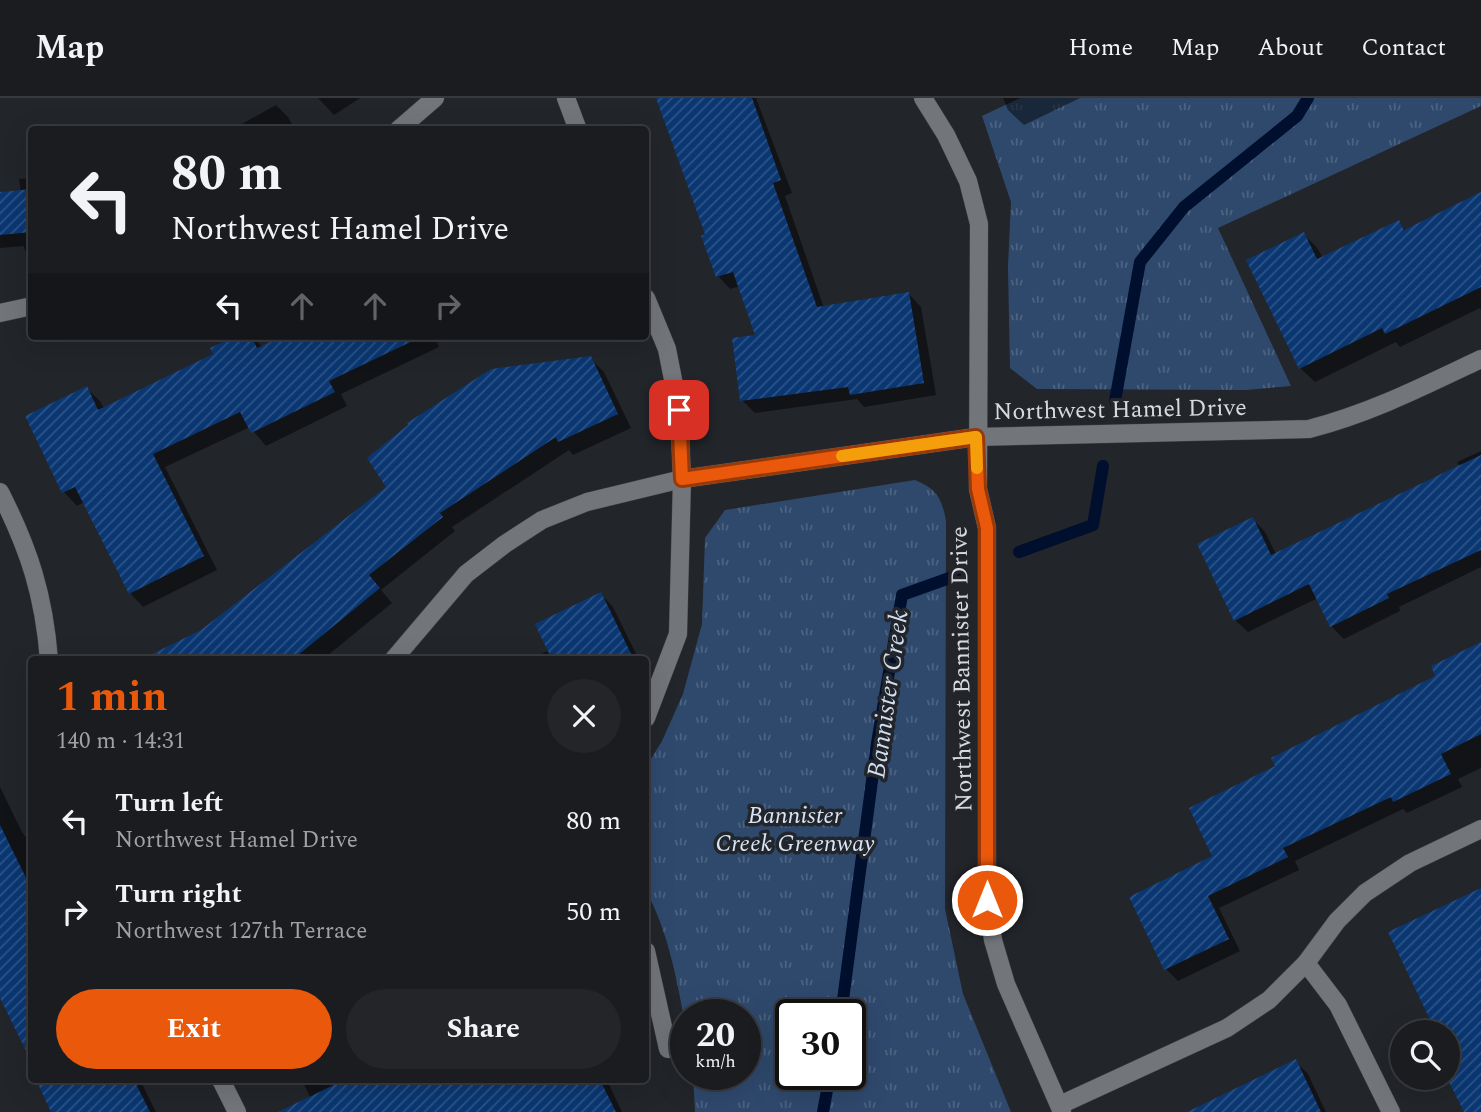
<!DOCTYPE html>
<html lang="en">
<head>
<meta charset="utf-8">
<style>
	:root { --surface:#1a1c20; --page:#232529; --text:#f1f3f6; --muted:#9fa1a5; --line:#383a3e; --accent:#ea580c }
	body { margin:0; font-family:Spectral,serif; background:var(--page); color:var(--text); height:100vh; display:flex; flex-direction:column; font-size:26px; white-space:nowrap }
	* { box-sizing:border-box; margin:0 }
	p { font-size:23px; color:var(--muted) }
	.icon { flex:none; width:38px; height:38px; fill:none; stroke:currentColor; stroke-width:2; stroke-linecap:round; stroke-linejoin:round }
	.map { position:relative; flex:1; overflow:hidden }
	.side { position:absolute; left:28px; top:558px; width:621px; height:427px; display:flex; flex-direction:column; background:var(--surface); border-radius:7px; box-shadow:0 7px 28px #0002,0 0 0 2px var(--line) }
	.side>* { flex:none }
	.top-card { position:absolute; left:28px; top:28px; width:621px; height:214px; border-radius:7px; box-shadow:0 7px 28px #0002,0 0 0 2px var(--line); background:#1a1c20; color:var(--text); overflow:hidden }
	.buttons { position:absolute; left:1390px; top:922px; display:grid; gap:14px }
	.buttons a { display:grid; place-items:center; width:70px; height:70px; border-radius:50%; background:var(--surface); box-shadow:0 7px 28px #0002,0 0 0 2px var(--line); font-size:35px }
	.speed { position:absolute; left:670px; top:901px; display:flex; gap:14px; font-size:35px; font-weight:700; text-align:center }
	.speed>* { display:grid; place-content:center; width:91px; height:91px; border-radius:50%; background:var(--surface); box-shadow:0 7px 28px #0002,0 0 0 2px var(--line); line-height:1 }
	.speed small { font-size:18px; font-weight:400 }
	.speed .limit { border:4px solid #111; border-radius:10px; background:#fff; color:#111 }
	.pin { position:absolute; display:grid; place-items:center; width:60px; height:60px; color:#fff; margin:-30px; border-radius:14px; box-shadow:0 4px 10px #0006 }
	.me { position:absolute; width:77px; margin:-38px; rotate:0deg; stroke-linejoin:round; filter:drop-shadow(0 0 5px #0008) }
	.turn { display:flex; align-items:center; gap:24px; height:147px; padding:0 28px; font-size:32px }
	.turn .icon { width:91px; height:91px; stroke-width:2.5 }
	.turn b { display:block; font-size:49px; line-height:60px }
	.lanes { display:flex; align-items:center; height:66px; padding:0 28px; background:#0003; justify-content:center; gap:35px; direction:ltr }
	.lanes .off { opacity:.35 }
	.round { display:grid; place-items:center; flex:none; width:74px; height:74px; border-radius:37px; background:var(--page) }
	.summary { display:flex; align-items:center; justify-content:space-between; height:119px; padding:0 28px }
	h1 { font-size:42px; font-weight:700; line-height:52px; color:var(--accent) }
	.button { display:flex; gap:14px; margin-top:auto; padding:14px 28px }
	.button a { flex:1; height:80px; border-radius:42px; background:var(--accent); color:#fff; font-size:28px; font-weight:700; line-height:80px; text-align:center }
	.button a+a { background:var(--page); color:var(--text) }
	ul { padding:0; list-style:none }
	li { display:flex; align-items:center; gap:21px; height:91px; padding:0 28px }
	li div { flex:1 }
	li b { display:block; font-size:26px }
	li em { font-style:normal }
	header { display:flex; align-items:center; gap:42px; box-sizing:border-box; height:98px; padding:0 35px; background:var(--surface); border-bottom:2px solid var(--line) }
	header strong { font-size:33px }
	nav { display:flex; gap:38px; margin-inline-start:auto; font-size:24px }
	.map>svg:first-child { display:block }
</style>
</head>
<body>
<header>
<strong>Map</strong>
<nav><a>Home</a><a>Map</a><a>About</a><a>Contact</a></nav>
</header>
<div class="map">
<svg width="1481" height="1014" viewBox="0 0 1481 1014">
	<defs>
		<pattern id="park-tufts" width="24" height="20" patternUnits="userSpaceOnUse" patternTransform="scale(1.75)"><rect width="24" height="20" fill="#2f496d"/><path d="M3 7l-1-3M5 7V3M7 7l1-3M15 17l-1-3M17 17v-4M19 17l1-3" fill="none" stroke="#4c6381"/></pattern>
		<pattern id="building-hatch" width="6" height="6" patternUnits="userSpaceOnUse" patternTransform="scale(1.75)"><rect width="6" height="6" fill="#0a3772"/><path d="M-1 1l2-2M0 6l6-6M5 7l2-2" fill="none" stroke="#2d5386"/></pattern>
	</defs>
	<rect width="100%" height="100%" fill="#22252a"/>
	<g fill="url(#park-tufts)" fill-rule="evenodd">
		<path d="M1020,0h461v8l-263,122 73,158 -45,4 -209,-1 -27,-21 -2,-101 3,-65 -29,-86z"/>
		<path d="M915,382c22,9 27,19 31,41l-1,388 18,85 48,118h-316l-2,-37 53,-1v-59h-60v13c-9,-47 -17,-95 -40,-137v-124l16,-26 21,-47 19,-70 3,-86 20,-28zM791,917h59v59h-59z"/>
	</g>
	<g fill="#0007">
		<path d="M318,0h42l-26,17z"/>
		<path d="M657,0h99l36,95 -7,3 39,112 85,-14 12,13 15,88 -72,12 -7,-8 -102,14 -13,-13 16,-63 -18,-51 -10,3 -12,-13 -10,-41z"/>
		<path d="M1003,0h77l-56,27 -16,-15z"/>
		<path d="M276,7l12,12 7,13h-64z"/>
		<path d="M32,80v80l-7,-7 -1,-5 -24,2v-55l21,-2 -2,-12z"/>
		<path d="M1481,96v116l-1,-2 -80,39 -4,-5 -81,40 -15,-14 4,-134 14,15 5,9 75,-36 9,9z"/>
		<path d="M240,238h12l11,12 24,-12h160l-11,4 3,7 -98,47 6,12 -81,40 -16,-19 -85,40 52,103 -74,37 -13,-14 -46,-91 -7,4 -13,-14 -37,-75 59,-29 14,13 4,8 111,-54z"/>
		<path d="M590,260l14,14 27,56 -58,27 -4,-5 -117,77 3,4 -74,59 11,13 -70,57h-178l57,-29z"/>
		<path d="M1481,353v116l-82,40 1,4 -56,28 -13,-13 -13,-28 -70,34 -13,-12 18,-101 12,13 11,22 184,-87 -3,-5z"/>
		<path d="M601,496l12,13 26,53h-109l19,-10z"/>
		<path d="M1481,546v124l-23,11 4,8 -55,26 -4,-4 -108,52 4,9 -80,38 21,43 -62,30 -12,-12 48,-112 64,-90 160,-90z"/>
		<path d="M0,689l22,45 10,13v214l-32,-65z"/>
		<path d="M1295,963l13,13 18,38h-102z"/>
		<path d="M38,982h102l16,32h-103z"/>
		<path d="M302,982h305l15,32h-305z"/>
	</g>
	<g fill="none" stroke-linecap="round" stroke-linejoin="round">
		<g stroke="#000f2e" stroke-width="12">
			<path d="M1115,303l25,-139 44,-55 113,-91 11,-18"/>
			<path d="M1019,454l74,-27 10,-59"/>
			<path d="M841,917l36,-272 25,-148 53,-19"/>
			<path d="M823,1014l7,-38"/>
		</g>
	</g>
	<g fill="url(#building-hatch)">
		<path d="M656,0h96l29,82 -8,3 44,124 92,-15 15,91 -74,12 -2,-8 -108,14 -8,-63 23,-3 -22,-63 -17,5 -15,-41 4,-2z"/>
		<path d="M32,91v43l-32,3v-43z"/>
		<path d="M1481,94v95l-96,47 -3,-6 -83,41 -53,-109 58,-28 13,27 82,-39 5,10z"/>
		<path d="M236,238h15l6,12 26,-12h140l-94,45 6,11 -84,41 -11,-21 -87,42 51,102 -75,38 -54,-107 -13,6 -37,-77 62,-30 11,24 115,-56 -3,-6z"/>
		<path d="M591,258l27,58 -60,28 -2,-5 -116,76 3,4 -74,58 11,13 -88,72h-152l61,-30 185,-143 -19,-29 41,-33 -1,-2 84,-54z"/>
		<path d="M1481,357v95l-94,44 2,4 -59,29 -21,-43 -75,37 -37,-77 56,-27 18,38z"/>
		<path d="M601,494l33,68h-82l-17,-36z"/>
		<path d="M1481,544v92l-40,20 10,20 -58,28 -2,-5 -108,51 5,9 -80,39 21,43 -65,31 -35,-73 83,-41 -23,-48 86,-42 -4,-8 164,-82 -4,-10z"/>
		<path d="M0,727l32,65v173l-32,-65z"/>
		<path d="M1481,790v224h-17l-17,-34v-46h-11l-48,-100z"/>
		<path d="M1296,961l25,53h-134z"/>
		<path d="M36,982h98l16,32h-99z"/>
		<path d="M344,982h256l16,32h-338z"/>
	</g>
	<g fill="none" stroke-linecap="round" stroke-linejoin="round">
		<defs>
			<g id="minor">
				<path d="M566,0l12,32"/>
				<path d="M923,0l23,37 22,46 11,43 -1,265 9,39v372l6,40 13,44 56,128"/>
				<path d="M398,32l37,-32"/>
				<path d="M646,200l21,51 12,61 3,69 -4,155 -32,84"/>
				<path d="M0,215l32,-7"/>
				<path d="M0,394c29,57 44,103 49,168"/>
				<path d="M393,562l73,-86 39,-30 37,-24 45,-18 95,-23 294,-42 333,-8c62,-16 115,-43 172,-70"/>
				<path d="M646,853l22,98"/>
				<path d="M1306,865l32,42 53,107"/>
				<path d="M221,982l16,32"/>
				<path d="M1060,1007l167,-77 42,-28 37,-37 31,-42 28,-28 45,-30 71,-34"/>
			</g>
		</defs>
		<use href="#minor" stroke="#3d3f42" stroke-width="19"/>
		<use href="#minor" stroke="#72767b" stroke-width="18"/>
	</g>
	<g fill="none" stroke-linecap="round" stroke-linejoin="round">
		<defs>
			<path id="route" d="M679,312l3,69 294,-42 2,52 9,39v372"/>
		</defs>
		<use href="#route" stroke="#983908" stroke-width="18"/>
		<use href="#route" stroke="#ea580c" stroke-width="12"/>
		<path stroke="#f59e0b" stroke-width="12" d="M842,358l134,-19 1,31"/>
	</g>
	<g text-anchor="middle" stroke-width="7" stroke-linejoin="round" paint-order="stroke">
		<g font-size="24" fill="#d7d9dc" stroke="#22252a">
			<text transform="translate(1120 311) rotate(-1)" y="8">Northwest Hamel Drive</text>
			<text transform="translate(961 571) rotate(-91)" y="8">Northwest Bannister Drive</text>
		</g>
		<g font-size="24" font-style="italic" fill="#d8e5f7" stroke="#22252a">
			<text x="795" y="725">Bannister<tspan x="795" dy="28">Creek Greenway</tspan></text>
		</g>
		<g font-size="26" font-style="italic" fill="#d1def0" stroke="#22252a">
			<text transform="translate(887 596) rotate(-82)" y="9">Bannister Creek</text>
		</g>
	</g>
</svg>
<div class="buttons">
<a><svg class="icon" aria-label="search" viewBox="0 0 24 24"><circle cx="10" cy="10" r="6"/><path d="M15 15l6 6"/></svg></a>
</div>
<div class="speed"><div>20<small>km/h</small></div><div class="limit">30</div></div>
<div class="pin" style="left:679px;top:312px;background:#d93025"><svg class="icon" aria-label="arrive" viewBox="0 0 24 24"><path d="M6 21V4h12l-3 4 3 4H6"/></svg></div>
<svg class="me" style="left:987px;top:802px" viewBox="-20 -20 40 40"><circle r="17" fill="#ea580c" stroke="#fff" stroke-width="3"/><path d="M0-11L8 9 0 5-8 9z" fill="#fff"/></svg>
<div class="top-card">
<div class="turn"><svg class="icon" aria-label="left" viewBox="0 0 24 24"><path d="M17 20v-9H6M10 6l-5 5 5 5"/></svg><div><b>80 m</b>Northwest Hamel Drive</div></div>
<div class="lanes"><svg class="icon" aria-label="left" viewBox="0 0 24 24"><path d="M17 20v-9H6M10 6l-5 5 5 5"/></svg><svg class="icon off" aria-label="ahead" viewBox="0 0 24 24"><path d="M12 20V5M6 11l6-6 6 6"/></svg><svg class="icon off" aria-label="ahead" viewBox="0 0 24 24"><path d="M12 20V5M6 11l6-6 6 6"/></svg><svg class="icon off" aria-label="right" viewBox="0 0 24 24"><path d="M7 20v-9h11M14 6l5 5-5 5"/></svg></div>
</div>
<section class="side">
<div class="summary"><div><h1>1 min</h1><p>140 m · 14:31</p></div><a class="round"><svg class="icon" aria-label="close" viewBox="0 0 24 24"><path d="M6 6l12 12M18 6L6 18"/></svg></a></div>
<ul>
<li><svg class="icon" aria-label="left" viewBox="0 0 24 24"><path d="M17 20v-9H6M10 6l-5 5 5 5"/></svg><div><b>Turn left</b><p>Northwest Hamel Drive</p></div><em>80 m</em></li>
<li><svg class="icon" aria-label="right" viewBox="0 0 24 24"><path d="M7 20v-9h11M14 6l5 5-5 5"/></svg><div><b>Turn right</b><p>Northwest 127th Terrace</p></div><em>50 m</em></li>
</ul>
<div class="button"><a>Exit</a><a>Share</a></div>
</section>
</div>
</body>
</html>
